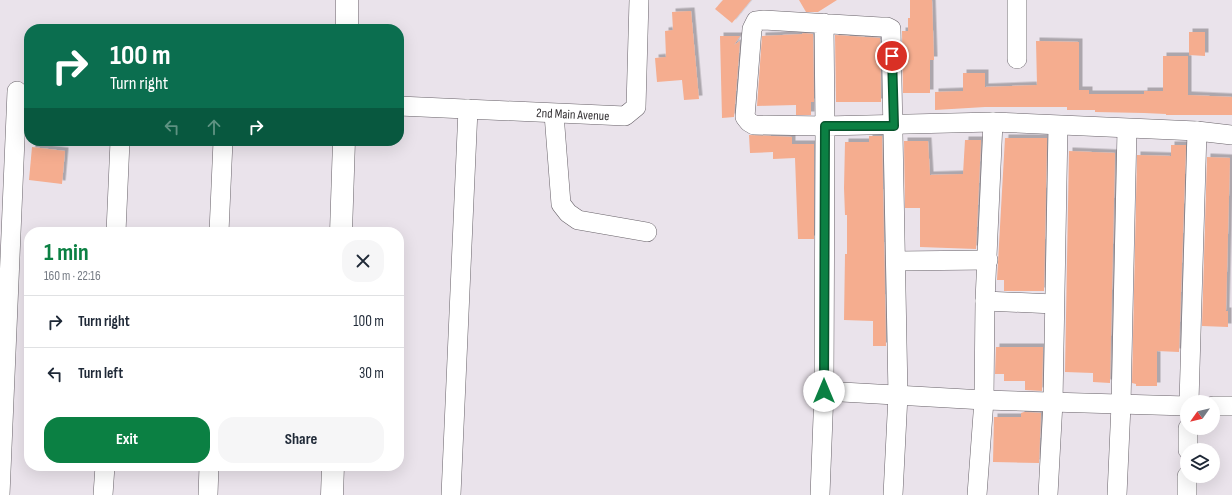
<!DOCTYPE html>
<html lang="en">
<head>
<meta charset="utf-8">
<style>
	:root { --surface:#fff; --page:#f6f6f7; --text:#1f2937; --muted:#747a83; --line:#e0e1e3; --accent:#0b8043 }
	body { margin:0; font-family:"Sofia Sans Condensed",sans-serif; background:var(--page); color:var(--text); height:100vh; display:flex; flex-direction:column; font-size:15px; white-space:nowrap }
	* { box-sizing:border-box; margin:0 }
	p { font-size:13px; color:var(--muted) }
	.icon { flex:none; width:22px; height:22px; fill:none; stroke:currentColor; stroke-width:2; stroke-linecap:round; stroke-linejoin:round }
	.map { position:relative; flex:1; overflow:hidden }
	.details { position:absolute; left:24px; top:227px; width:380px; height:244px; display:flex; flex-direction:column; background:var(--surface); border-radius:16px; box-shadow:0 4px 16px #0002 }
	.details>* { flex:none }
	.top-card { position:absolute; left:24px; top:24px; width:380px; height:122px; border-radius:16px; box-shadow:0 4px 16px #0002; background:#0b6e4f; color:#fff; overflow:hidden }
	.needle { width:26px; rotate:236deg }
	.buttons { position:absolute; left:1180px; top:395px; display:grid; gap:8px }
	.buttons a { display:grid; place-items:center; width:40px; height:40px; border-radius:50%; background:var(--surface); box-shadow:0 4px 16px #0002; font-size:20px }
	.pin { position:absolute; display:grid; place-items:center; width:34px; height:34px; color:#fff; margin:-17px; border:2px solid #fff; border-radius:50%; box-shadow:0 1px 4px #0007 }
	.me { position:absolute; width:44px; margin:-22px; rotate:0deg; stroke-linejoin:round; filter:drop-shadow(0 0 3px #0008) }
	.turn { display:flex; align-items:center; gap:14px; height:84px; padding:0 20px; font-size:18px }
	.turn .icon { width:52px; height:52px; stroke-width:2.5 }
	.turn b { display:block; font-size:28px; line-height:34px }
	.lanes { display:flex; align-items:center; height:38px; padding:0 20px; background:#0003; justify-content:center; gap:20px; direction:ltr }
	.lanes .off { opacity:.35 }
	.round { display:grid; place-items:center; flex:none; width:42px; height:42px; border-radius:16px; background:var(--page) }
	.summary { display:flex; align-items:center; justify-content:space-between; height:68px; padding:0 20px }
	h1 { font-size:24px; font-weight:700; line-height:30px; color:var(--accent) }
	.button { display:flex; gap:8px; margin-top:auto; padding:8px 20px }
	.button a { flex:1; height:46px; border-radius:16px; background:var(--accent); color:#fff; font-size:16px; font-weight:700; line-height:46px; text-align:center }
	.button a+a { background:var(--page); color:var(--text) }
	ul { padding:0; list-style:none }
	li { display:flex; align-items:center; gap:12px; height:52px; padding:0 20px; border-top:1px solid var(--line) }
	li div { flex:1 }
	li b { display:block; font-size:15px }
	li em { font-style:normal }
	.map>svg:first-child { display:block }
</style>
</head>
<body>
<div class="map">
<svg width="1232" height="495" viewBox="0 0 1232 495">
	<defs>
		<filter id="shadow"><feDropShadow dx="3.5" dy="-3.5" stdDeviation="0" flood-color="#0004"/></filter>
	</defs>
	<rect width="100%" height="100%" fill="#eae3eb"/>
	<g fill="#f5ad8f" filter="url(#shadow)">
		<path d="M723,0h28l-19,23 -17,-14z"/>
		<path d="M799,0h38l-19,12h-12z"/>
		<path d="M910,0h22l2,60h-4v33h-27l-1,-62h6v-13h2z"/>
		<path d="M691,11l8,88 -15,1 -2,-20 -25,2 -2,-24 11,-1 -1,-26 8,-1 -1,-18z"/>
		<path d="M1189,32h16v24l-16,-1z"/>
		<path d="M802,33l11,1 1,68h-3v13h-15v-10l-39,1 5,-70 41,-2z"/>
		<path d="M835,35l45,3 1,64h-45z"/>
		<path d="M720,36h20l-6,9 6,-4 -6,76 -12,1z"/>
		<path d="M1036,41l43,1v48h10v4h55v-3h19v-35h25v39l44,2v18h-66v-1l-22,-1 -49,-1v-2h-28v-3h-82l-50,3v-18l28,-1v-18h22v14l52,-2z"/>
		<path d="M749,135l43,2v7h22v95h-16l-3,-81 -22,1v-7l-23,1z"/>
		<path d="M869,136h13l4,210h-13v-25l-29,-1 1,-66h2v-39h-2l-1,-27 1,-46h24z"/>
		<path d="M1005,138h42l-3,153h-40v-11h-7z"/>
		<path d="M965,140h16l-5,109 -56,-2v-39h-15l-1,-67h24l2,34 33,-1z"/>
		<path d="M1171,145h15l-7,207 -22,-1v35h-21v-2l-4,-1 5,-228 34,1z"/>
		<path d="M32,147l33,4 -3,33 -33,-4z"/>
		<path d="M1069,151l46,2 -5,230 -17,-1v-9l-28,-1z"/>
		<path d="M1207,157l23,1 -4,153h2v16l-26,-1z"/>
		<path d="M996,347h47l-1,44 -17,-1v-9h-21v-7h-9z"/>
		<path d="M1024,412l17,1 -2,50 -46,-1 1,-45h27v-4z"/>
	</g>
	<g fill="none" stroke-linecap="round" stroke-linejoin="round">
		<defs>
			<g id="street">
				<path d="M824,23l1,103 -71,-1 -5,-3 -4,-5 7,-88 4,-8 8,-1 117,7h6l4,2 7,366 -5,100"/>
				<path d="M1017,59v-59"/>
				<path id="s1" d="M399,106l226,10 11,-9 3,-107"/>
				<path d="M554,114l7,90 7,9 10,7 69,12"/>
				<path d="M116,232l4,-91"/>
				<path d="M219,232l4,-91"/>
				<path d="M896,261l92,-1"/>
				<path d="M985,301l69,3"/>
				<path d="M824,391l160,9 203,6"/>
				<path d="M1189,402l8,-271"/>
				<path d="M1213,406h19"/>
				<path d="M1188,450v-22"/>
				<path d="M0,495l17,-404"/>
				<path d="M103,495l2,-29"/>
				<path d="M208,495l1,-29"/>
				<path d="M451,495l17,-386"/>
				<path d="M820,495l4,-104 1,-265 168,-4 204,9 35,4"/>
				<path d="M977,495l7,-95 1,-99 8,-179"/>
				<path d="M1048,495l5,-93 5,-276"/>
				<path d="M1117,495l4,-90 6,-276"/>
				<path d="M1187,495v-19"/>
			</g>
			<g id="secondary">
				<path d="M347,29v-29"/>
				<path d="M341,232l3,-91"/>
				<path d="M332,495l1,-29"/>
			</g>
		</defs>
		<use href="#street" stroke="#686269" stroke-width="20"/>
		<use href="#secondary" stroke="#686269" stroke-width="23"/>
		<use href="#street" stroke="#fff" stroke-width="19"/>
		<use href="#secondary" stroke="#fff" stroke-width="22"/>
	</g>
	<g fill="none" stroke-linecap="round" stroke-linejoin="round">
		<defs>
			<path id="route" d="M824,391l1,-265h69l-2,-70"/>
		</defs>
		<use href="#route" stroke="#07532c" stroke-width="10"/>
		<use href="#route" stroke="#0b8043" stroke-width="7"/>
	</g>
	<g text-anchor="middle" stroke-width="4" stroke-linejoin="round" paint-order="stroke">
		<g font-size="13" fill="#322f32" stroke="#fff">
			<text dy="5" stroke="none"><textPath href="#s1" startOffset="174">2nd Main Avenue</textPath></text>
		</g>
	</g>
</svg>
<div class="buttons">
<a><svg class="needle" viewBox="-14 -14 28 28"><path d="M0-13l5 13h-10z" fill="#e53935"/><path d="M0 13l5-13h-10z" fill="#747a83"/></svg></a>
<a><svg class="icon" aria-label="layers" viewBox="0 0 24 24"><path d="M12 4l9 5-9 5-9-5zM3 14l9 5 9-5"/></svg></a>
</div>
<div class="pin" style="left:892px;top:56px;background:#d93025"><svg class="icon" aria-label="arrive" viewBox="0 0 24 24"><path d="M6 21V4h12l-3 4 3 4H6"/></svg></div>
<svg class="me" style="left:824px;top:391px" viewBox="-20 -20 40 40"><circle r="19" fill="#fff"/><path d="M0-13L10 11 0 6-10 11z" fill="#0b8043"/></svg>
<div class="top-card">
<div class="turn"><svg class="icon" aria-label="right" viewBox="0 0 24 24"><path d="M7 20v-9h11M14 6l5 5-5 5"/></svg><div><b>100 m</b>Turn right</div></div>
<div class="lanes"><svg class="icon off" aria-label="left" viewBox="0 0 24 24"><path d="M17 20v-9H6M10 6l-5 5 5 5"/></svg><svg class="icon off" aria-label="ahead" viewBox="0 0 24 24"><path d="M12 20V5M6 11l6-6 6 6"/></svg><svg class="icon" aria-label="right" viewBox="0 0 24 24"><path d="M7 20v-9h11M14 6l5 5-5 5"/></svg></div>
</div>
<section class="details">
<div class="summary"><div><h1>1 min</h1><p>160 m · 22:16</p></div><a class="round"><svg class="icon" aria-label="close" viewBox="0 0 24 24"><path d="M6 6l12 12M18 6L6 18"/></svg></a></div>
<ul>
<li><svg class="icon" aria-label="right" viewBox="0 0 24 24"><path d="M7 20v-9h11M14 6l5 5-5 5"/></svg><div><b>Turn right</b></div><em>100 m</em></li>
<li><svg class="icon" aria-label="left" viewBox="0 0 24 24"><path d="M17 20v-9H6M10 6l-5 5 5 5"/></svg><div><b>Turn left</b></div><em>30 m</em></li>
</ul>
<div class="button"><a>Exit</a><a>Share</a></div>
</section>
</div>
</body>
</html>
